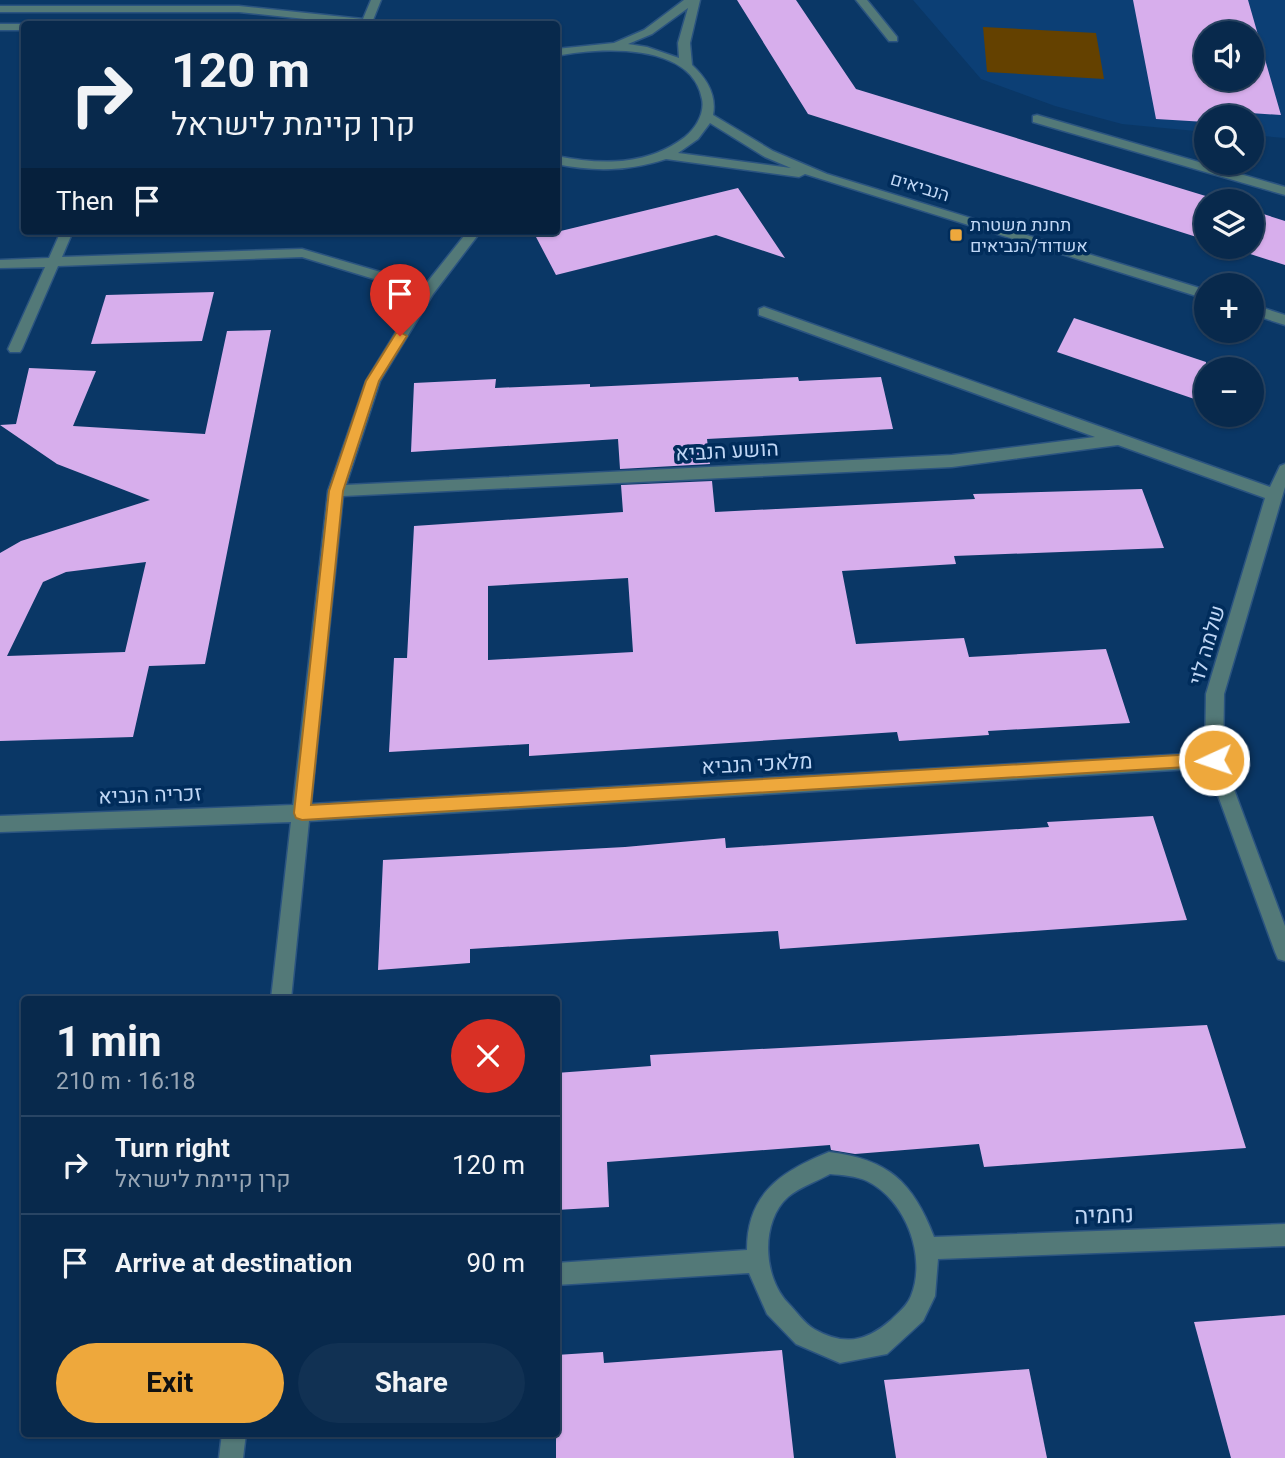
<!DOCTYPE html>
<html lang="en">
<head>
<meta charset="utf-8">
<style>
	:root { --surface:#08294c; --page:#113153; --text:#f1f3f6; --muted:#98a6b5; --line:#294564; --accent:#eea83c }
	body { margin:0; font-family:Roboto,Heebo,sans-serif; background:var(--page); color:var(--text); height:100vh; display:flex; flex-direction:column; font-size:26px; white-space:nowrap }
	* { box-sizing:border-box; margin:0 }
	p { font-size:23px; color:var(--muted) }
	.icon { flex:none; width:38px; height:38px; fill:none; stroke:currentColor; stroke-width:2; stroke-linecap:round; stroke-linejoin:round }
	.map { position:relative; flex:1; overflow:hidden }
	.side { position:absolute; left:21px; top:996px; width:539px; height:441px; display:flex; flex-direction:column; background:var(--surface); border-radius:7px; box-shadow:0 2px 5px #0004,0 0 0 2px var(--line) }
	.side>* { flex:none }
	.top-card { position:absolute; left:21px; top:21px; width:539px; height:214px; border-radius:7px; box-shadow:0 2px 5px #0004,0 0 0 2px var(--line); background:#08294c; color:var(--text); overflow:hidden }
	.fabs { position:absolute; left:1194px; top:21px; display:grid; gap:14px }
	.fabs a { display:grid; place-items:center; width:70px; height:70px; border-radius:50%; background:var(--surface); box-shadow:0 2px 5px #0004,0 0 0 2px var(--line); font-size:35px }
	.pin { position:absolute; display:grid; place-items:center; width:60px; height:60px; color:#fff; margin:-72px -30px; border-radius:50% 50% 50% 0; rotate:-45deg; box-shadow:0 0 7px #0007 }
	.pin .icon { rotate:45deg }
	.me { position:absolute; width:77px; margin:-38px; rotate:267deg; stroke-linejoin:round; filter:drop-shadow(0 0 5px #0008) }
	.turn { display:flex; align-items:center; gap:24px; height:147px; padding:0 35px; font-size:32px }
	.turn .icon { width:91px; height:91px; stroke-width:2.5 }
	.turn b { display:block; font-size:49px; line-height:60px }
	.then { display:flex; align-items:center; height:66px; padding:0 35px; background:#0003; gap:14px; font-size:26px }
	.round { display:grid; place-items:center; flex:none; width:74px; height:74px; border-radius:37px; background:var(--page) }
	.overview { display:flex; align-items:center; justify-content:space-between; height:119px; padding:0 35px }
	h1 { font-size:42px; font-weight:700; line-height:52px }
	.action { display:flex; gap:14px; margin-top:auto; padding:14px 35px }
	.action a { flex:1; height:80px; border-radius:42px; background:var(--accent); color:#111; font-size:28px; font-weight:700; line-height:80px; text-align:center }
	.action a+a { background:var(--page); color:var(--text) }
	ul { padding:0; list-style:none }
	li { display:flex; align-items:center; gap:21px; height:98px; padding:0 35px; border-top:2px solid var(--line) }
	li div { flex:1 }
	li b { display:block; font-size:26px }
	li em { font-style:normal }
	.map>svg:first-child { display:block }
</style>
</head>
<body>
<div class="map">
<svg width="1285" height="1458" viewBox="0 0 1285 1458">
	<rect width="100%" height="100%" fill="#0a3766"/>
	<path fill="#0c3f75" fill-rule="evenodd" d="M913,0h372v138l-34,-3v-18h-45v15l-84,-8 -67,-18 -74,-27zM1206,33h45v46h-45z"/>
	<path fill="#644100" d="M983,27l113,6 8,46 -117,-7z"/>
	<g fill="#d7aeec" fill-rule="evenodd">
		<path d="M737,0h59l60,89 366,112h-16v39l-398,-126z"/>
		<path d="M1133,0h115l33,115 -31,-2 1,4h-45v5l-50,-3zM1206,33h45v46h-45z"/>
		<path d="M738,188l47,70 -69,-23 -160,40 -20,-38z"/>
		<path d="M1251,210l34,11v44l-57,-18h23z"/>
		<path d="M214,292l-12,49 -111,3 15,-49z"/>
		<path d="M1074,318l132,44v41l-149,-51z"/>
		<path d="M271,330l-66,334 -56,2 -16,71 -133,4v-188l21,-12 129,-41 -93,-36 -57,-39 16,-1 13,-56 67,3 -23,55 132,8 22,-103zM146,562l-21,90 -118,4 36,-74 23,-10z"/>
		<path d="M798,377l1,4 82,-4 12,52 -186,10 3,25 -90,5 -2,-30 -207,13 3,-69 82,-4 -1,9 95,-4v3z"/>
		<path d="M712,481l3,31 260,-13 -2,-5 169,-5 22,59 -210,8 2,8 -114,7 14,73 108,-6 5,19 137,-8 24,74 -142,8 1,4 -90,6 -2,-9 -368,24v-12l-140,8 5,-94h13l7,-132 209,-14 -2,-27zM628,578l5,74 -145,8v-74z"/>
		<path d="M1153,816l34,104 -407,29 -2,-18 -148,8 -160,10v14l-92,7 5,-110 242,-13 100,-9 1,10 323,-21 -2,-5z"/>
		<path d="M1207,1025l39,123 -262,19 -5,-23 -124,10 -24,-4 -1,-5 -223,17 2,45 -53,3v-137l95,-7 -1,-11z"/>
		<path d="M1285,1315v143h-54l-37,-136z"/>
		<path d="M782,1350l12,108h-238v-103l47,-3 1,11z"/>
		<path d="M1029,1369l18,89h-151l-12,-78z"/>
	</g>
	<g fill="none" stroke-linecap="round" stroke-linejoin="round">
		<defs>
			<g id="minor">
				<path d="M371,0h10l-8,20 10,4h-31l-113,-12h-239v-6h239l124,13z"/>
				<path d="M684,0h16l-10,43 2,22c14,13 25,29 21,50l60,36 54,23 379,116v9l-401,-125 -6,3 -133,-18c-37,12 -71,13 -110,5v-8c46,9 91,10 129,-19 11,-9 20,-24 17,-38 -10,-57 -103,-52 -146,-43v-7l58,-6 30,-13zM688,8l-10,35 1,15 -32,-11 -19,-3 24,-10zM710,123l55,34 26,11 -113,-15 20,-14z"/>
				<path d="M856,0h11l30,37v4h-8z"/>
				<path d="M0,24h27h-3v6h-24z"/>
				<path d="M1037,115l248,72v8l-252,-73v-6z"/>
				<path d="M61,231h12l-11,26 240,-8 123,36 43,-54h13l-48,63 -53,87 -34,104 606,-30 143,-18 -336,-122v-6l5,-2 506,180 10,-21 5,-2v23l-61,207 -1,66 62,166v35l-7,-2 -3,-7 -67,-184 -899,53 -18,178h-20l20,-177 -291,10v-16l293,-11 35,-314 38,-110 54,-88 -118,-36 -244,9 -36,83 -2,3h-10l-2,-3 37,-82 -45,1v-8l49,-2zM1118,445l147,53 -59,196 -1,59 -894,51 32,-308 609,-29z"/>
				<path d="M1251,304l34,11v10l-34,-11z"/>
				<path d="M829,1152c59,7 84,30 105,85l351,-13v22l-347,13 -3,37 -12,25 -36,33 -47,9 -44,-19 -29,-30 -18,-41 -193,12v-22l191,-13c0,-56 33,-78 82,-98zM830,1174c12,1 26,2 37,7 39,19 60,76 44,115 -4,10 -12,16 -20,24 -25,22 -47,26 -77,9 -9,-5 -18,-18 -26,-26 -25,-26 -28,-81 0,-106 11,-10 30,-16 42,-23z"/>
				<path d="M222,1433h24l-3,25h-24z"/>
			</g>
		</defs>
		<use href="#minor" stroke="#2b5480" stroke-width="3"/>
		<use href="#minor" fill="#537978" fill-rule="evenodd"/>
	</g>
	<path fill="#eea83c" stroke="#9b6d27" stroke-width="2" d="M400,332l7,4 -28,45 -36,110 -32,314 903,-52 6,2v10l-918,55 -6,-2 -2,-5 35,-322 37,-110 30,-48z"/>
	<rect fill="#eea83c" stroke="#002c5b" stroke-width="2.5" x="949" y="228" width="14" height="14" rx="3.5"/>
	<g text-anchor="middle" stroke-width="7" stroke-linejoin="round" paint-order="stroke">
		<g font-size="18" fill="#c0d7f5" stroke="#002c5b">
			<text transform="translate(920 187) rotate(17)" y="6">הנביאים</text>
		</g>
		<g font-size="18" fill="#c0d7f5" stroke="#002c5b" text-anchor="start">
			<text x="970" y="231">תחנת משטרת<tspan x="970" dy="21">אשדוד/הנביאים</tspan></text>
		</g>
		<g font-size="21" fill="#c0d7f5" stroke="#002c5b">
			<text transform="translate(727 451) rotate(-3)" y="7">הושע הנביא</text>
			<text transform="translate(1207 645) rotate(-74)" y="7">שלמה לוי</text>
			<text transform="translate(757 764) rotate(-3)" y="7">מלאכי הנביא</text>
			<text transform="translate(150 795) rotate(-2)" y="7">זכריה הנביא</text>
		</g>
		<g font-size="24" fill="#c0d7f5" stroke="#002c5b">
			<text transform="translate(1104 1215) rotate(-2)" y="8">נחמיה</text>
		</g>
	</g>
</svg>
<div class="fabs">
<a><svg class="icon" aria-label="sound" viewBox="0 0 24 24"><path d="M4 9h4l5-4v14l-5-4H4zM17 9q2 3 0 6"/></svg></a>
<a><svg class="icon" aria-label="search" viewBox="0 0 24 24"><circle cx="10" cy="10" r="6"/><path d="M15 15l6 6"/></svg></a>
<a><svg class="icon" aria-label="layers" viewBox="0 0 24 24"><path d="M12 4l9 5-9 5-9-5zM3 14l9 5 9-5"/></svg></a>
<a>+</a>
<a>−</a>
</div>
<div class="pin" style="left:400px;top:336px;background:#d93025"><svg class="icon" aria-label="arrive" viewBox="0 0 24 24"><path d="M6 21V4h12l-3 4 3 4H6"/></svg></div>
<svg class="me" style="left:1214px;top:760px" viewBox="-20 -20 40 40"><circle r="17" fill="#eea83c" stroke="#fff" stroke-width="3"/><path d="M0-11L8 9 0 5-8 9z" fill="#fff"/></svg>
<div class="top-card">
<div class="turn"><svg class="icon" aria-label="right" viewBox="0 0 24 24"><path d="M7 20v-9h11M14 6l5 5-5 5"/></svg><div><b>120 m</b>קרן קיימת לישראל</div></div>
<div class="then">Then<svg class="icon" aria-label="arrive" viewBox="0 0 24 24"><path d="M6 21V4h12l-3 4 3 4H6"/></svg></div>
</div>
<section class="side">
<div class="overview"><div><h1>1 min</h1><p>210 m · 16:18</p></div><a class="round" style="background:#d93025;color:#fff"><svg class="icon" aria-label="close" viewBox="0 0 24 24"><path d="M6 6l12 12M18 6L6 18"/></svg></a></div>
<ul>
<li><svg class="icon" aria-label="right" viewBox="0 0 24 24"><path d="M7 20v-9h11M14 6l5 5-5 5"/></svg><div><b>Turn right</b><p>קרן קיימת לישראל</p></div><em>120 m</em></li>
<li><svg class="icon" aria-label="arrive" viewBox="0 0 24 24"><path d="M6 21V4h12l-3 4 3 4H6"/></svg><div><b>Arrive at destination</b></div><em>90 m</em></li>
</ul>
<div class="action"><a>Exit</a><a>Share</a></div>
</section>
</div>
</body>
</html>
